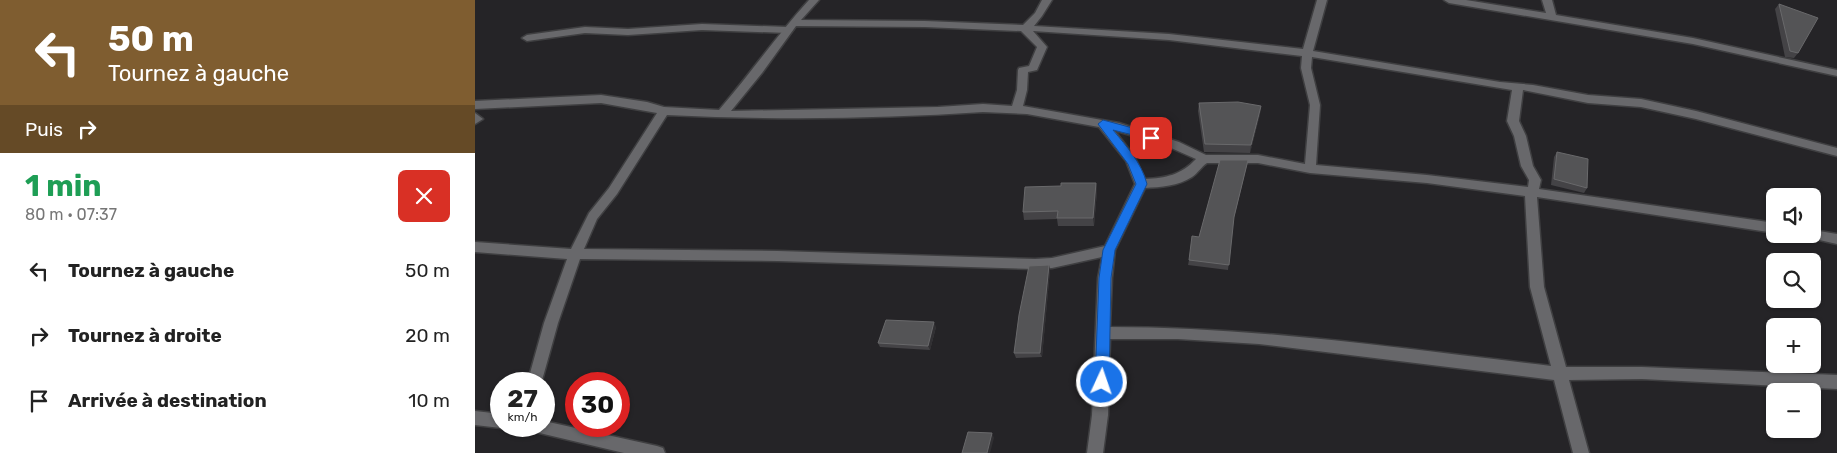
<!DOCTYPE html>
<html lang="fr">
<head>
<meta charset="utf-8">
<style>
	:root { --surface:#fff; --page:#f2f2f2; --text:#222; --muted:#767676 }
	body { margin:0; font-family:Rubik,sans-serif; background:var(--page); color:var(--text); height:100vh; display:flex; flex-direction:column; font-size:19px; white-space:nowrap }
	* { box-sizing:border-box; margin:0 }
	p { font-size:16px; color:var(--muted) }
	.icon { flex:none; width:28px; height:28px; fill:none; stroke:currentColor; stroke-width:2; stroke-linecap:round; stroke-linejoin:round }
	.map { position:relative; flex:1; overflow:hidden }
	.sheet { display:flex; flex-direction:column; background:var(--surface); width:475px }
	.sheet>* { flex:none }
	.banner { background:#7f5d30; color:#fff; overflow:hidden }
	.controls { position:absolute; left:1291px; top:188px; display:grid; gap:10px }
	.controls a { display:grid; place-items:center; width:55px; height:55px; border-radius:8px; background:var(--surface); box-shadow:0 1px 4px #0004; font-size:25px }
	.speed { position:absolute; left:15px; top:372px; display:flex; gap:10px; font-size:25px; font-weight:700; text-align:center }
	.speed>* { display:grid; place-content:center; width:65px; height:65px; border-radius:50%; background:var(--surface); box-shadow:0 1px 4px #0004; line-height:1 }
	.speed small { font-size:12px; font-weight:400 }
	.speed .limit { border:8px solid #d22; background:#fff; color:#111 }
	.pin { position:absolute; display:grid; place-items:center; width:42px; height:42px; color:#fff; margin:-21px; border-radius:10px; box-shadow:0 2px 8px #0006 }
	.me { position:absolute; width:55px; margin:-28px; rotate:3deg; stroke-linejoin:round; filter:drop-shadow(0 0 4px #0008) }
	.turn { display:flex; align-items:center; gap:18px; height:105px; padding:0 25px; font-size:22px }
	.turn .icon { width:65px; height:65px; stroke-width:2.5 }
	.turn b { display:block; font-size:35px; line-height:42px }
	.then { display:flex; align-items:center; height:48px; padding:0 25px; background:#0003; gap:10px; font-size:19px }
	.round { display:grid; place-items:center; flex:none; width:52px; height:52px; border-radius:8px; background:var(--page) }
	.headline { display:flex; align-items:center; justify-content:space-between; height:85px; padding:0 25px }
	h1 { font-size:30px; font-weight:700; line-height:38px; color:#1e9e55 }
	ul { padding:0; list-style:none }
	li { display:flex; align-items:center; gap:15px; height:65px; padding:0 25px }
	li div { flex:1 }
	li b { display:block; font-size:19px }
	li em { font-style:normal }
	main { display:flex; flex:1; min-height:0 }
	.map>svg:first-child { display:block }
</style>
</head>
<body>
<main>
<section class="sheet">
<div class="banner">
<div class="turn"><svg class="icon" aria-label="left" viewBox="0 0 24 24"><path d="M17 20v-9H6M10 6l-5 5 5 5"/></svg><div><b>50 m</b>Tournez à gauche</div></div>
<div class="then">Puis<svg class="icon" aria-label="right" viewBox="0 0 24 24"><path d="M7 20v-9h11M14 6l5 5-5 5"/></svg></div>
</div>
<div class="headline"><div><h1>1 min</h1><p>80 m · 07:37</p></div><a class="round" style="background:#d93025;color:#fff"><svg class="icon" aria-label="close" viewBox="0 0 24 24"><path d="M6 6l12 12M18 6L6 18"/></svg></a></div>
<ul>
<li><svg class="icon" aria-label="left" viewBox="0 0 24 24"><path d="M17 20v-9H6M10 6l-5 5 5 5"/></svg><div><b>Tournez à gauche</b></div><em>50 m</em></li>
<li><svg class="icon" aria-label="right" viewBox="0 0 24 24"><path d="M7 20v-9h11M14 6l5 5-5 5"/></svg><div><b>Tournez à droite</b></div><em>20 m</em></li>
<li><svg class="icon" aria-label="arrive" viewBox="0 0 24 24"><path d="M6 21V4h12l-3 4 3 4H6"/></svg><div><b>Arrivée à destination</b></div><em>10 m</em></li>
</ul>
</section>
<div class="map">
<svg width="1362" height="453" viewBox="0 0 1362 453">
	<rect width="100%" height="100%" fill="#252427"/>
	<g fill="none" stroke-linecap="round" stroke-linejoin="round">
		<defs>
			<path id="service" d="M227,24l86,3 5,3 -5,3 -86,-3 -74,5 -43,-2 -58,8 -5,-3 5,-3 58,-8 43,2z"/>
			<g id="minor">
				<path d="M334,0h10l-18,20 124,1 98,4 12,-12 7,-13h10l-10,16 -8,10 135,8 134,15 14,-49h10l-14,51 187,31 33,3 55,10 53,4 55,12 141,37v8l-141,-37 -55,-12 -53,-4 -65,-13 -4,31 7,15 7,30 8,14 -2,9 236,34v10l-238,-36 7,90 22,80h76l195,8v14l-195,-10 -73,1 20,73h-16l-19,-73 -295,-36 -81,-5h-68l-2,76 -5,38h-16l5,-38 6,-137 4,-21 -50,11 -17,1 -257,-8 -198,-2 -22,64 -17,61h-14l17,-61 23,-64 -92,-7v-10l96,7 18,-36 20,-25 48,-75 -56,-10 -126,6v-8l126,-6 46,7 17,5 55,3c31,-36 58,-75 90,-110zM321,26l129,1 96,4 16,16 -8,19 -10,2 -1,2 -1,20 -5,16 -29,-2 -45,3 -207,4 31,-38zM558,31l136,9 133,16 -1,12 9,37 -5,59 -47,-9h-52l-27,-13 -60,-19 -96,-17 4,-16 1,-18 9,-2 10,-23zM837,57l200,33 -5,31 7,15 7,30 8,14 -1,7 -101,-12 -111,-10 4,-60 -9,-37zM508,112l44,2 72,13 27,34 9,23 -30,62 -53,12 -17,1 -257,-8 -194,-2 13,-30 20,-25 50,-79c105,5 211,4 316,-3zM639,130l57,18 25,11c-15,16 -30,19 -51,20l-11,-23zM732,163h51l52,10 117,10 98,13 5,91 21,79c-147,-17 -293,-39 -441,-39l2,-49 3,-28 30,-62c16,-1 33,-2 47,-11 6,-4 9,-10 15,-14z"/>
				<path d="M969,0h22l80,13 -4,-13h10l4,15 137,23 144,32v6l-144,-32 -244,-41z"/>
				<path d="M0,113l8,6 -8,5z"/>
				<path d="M1338,230l24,4v10l-31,-7 -2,-3h9z"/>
				<path d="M0,411l26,3v12h5l-5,2 -26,-3z"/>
				<path d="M69,421l113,25 6,2 2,5h-41l-93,-22 -3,-5h16z"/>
			</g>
		</defs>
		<use href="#service" stroke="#3f3f41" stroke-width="3"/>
		<use href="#minor" stroke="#3f3f41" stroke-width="3"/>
		<use href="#service" fill="#68686b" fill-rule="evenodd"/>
		<use href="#minor" fill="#68686b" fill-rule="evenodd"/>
	</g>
	<g fill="#444346">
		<path d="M1304,4l19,49 -4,5 -9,-1 -10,-48z"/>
		<path d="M724,103l62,3 -1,8 -10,39 -46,-1 -6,-41z"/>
		<path d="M1082,152l30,36 -3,5 -33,-8 3,-28z"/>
		<path d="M772,165l-14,57 -5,48 -40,-5 1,-5 10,-23z"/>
		<path d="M621,183l1,8 -3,35h-36l-1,-7 -33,1 -1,-8 38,-26z"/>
		<path d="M574,265l1,5 -8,87 -26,1 -2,-5z"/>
		<path d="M461,327l-6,23 -50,-3 -2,-4z"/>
	</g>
	<g fill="#313033">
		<path d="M786,106l-1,8 -10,39 1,-8z"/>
		<path d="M621,183l1,8 -3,35 -1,-8z"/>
		<path d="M574,265l1,5 -8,87 -2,-4z"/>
		<path d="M459,322l2,5 -6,23 -2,-4z"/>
		<path d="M517,433l2,5 -4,15h-3z"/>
	</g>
	<g fill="#545456" stroke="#69696b">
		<path d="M1304,4l39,14 -20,35 -8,-2z"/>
		<path d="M763,102l23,4 -10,39 -46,-1 -6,-41z"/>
		<path d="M1082,152l31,7 -1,29 -33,-9z"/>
		<path d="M745,160h28l-14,57 -5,48 -40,-5 3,-24 7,1z"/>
		<path d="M586,183h35l-3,35h-36l1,-7 -35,1 2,-25 36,-1z"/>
		<path d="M574,265l-9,88h-26l5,-38 10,-49z"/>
		<path d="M411,320l48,2 -6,24 -50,-3z"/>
		<path d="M493,432l24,1 -5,20h-25z"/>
	</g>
	<path fill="#1a73e8" stroke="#114b97" d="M628,120l41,11 12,7 -5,4 -14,-6 -24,-6c14,17 28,32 34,54l-32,66 -4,28 -2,104 -2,4 -5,2 -5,-2 -2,-4 4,-104 4,-28 33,-66 -8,-20 -30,-40z"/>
</svg>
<div class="controls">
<a><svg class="icon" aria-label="sound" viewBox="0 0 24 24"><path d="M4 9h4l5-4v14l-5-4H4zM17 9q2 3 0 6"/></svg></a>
<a><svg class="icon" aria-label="search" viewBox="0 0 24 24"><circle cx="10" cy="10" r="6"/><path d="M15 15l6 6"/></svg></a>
<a>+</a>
<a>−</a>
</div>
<div class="speed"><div>27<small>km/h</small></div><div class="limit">30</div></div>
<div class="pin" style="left:676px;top:138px;background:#d93025"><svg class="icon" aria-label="arrive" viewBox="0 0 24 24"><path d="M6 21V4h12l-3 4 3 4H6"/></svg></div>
<svg class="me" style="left:627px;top:382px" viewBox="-20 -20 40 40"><circle r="17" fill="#1a73e8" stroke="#fff" stroke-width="3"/><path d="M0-11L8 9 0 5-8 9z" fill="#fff"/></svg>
</div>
</main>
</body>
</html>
